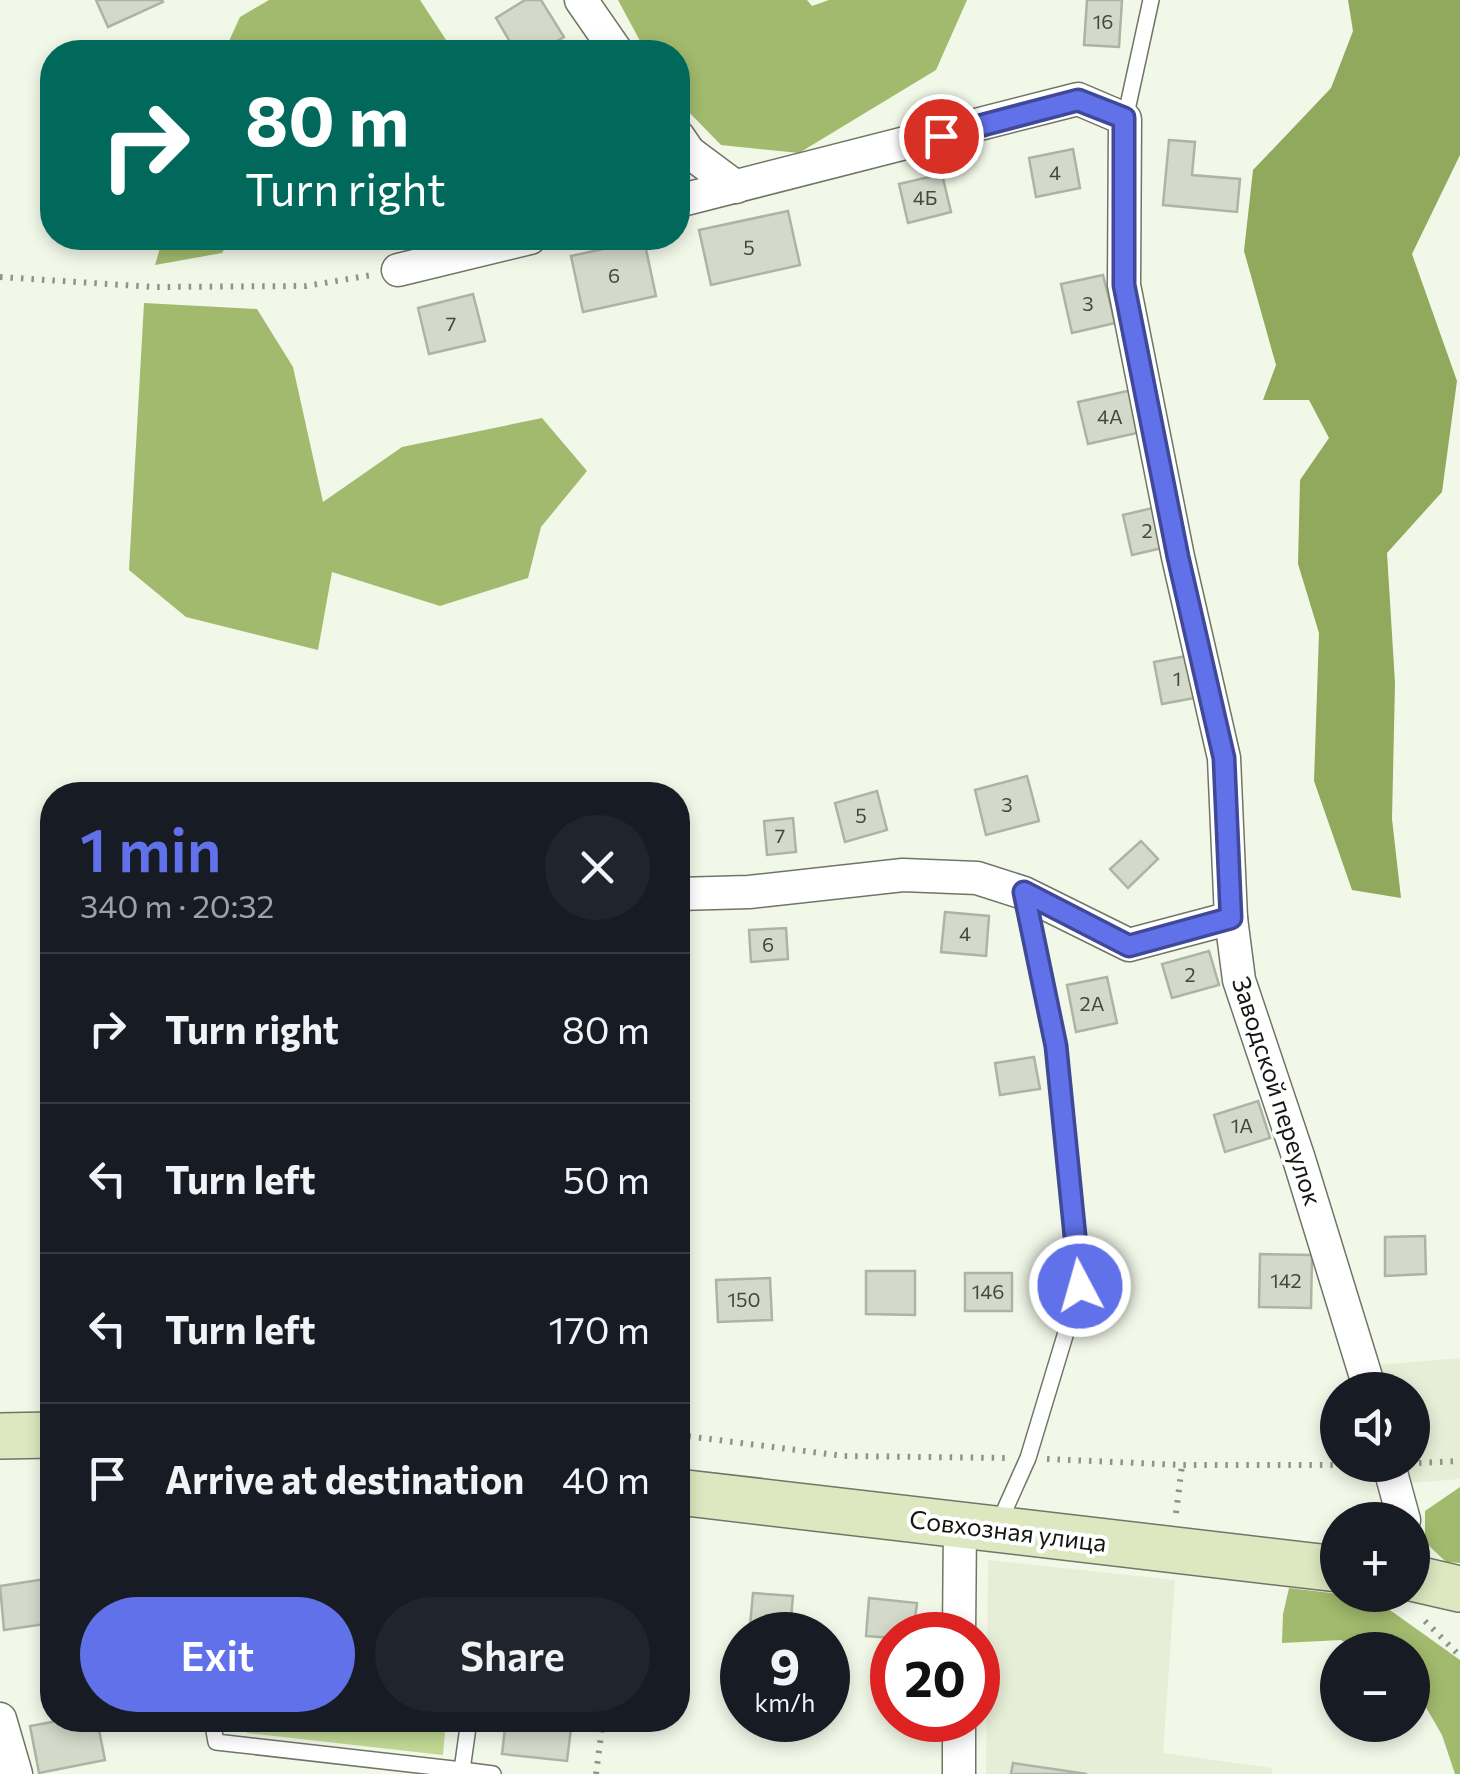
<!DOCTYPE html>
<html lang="en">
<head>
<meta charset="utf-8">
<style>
	:root { --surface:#171b24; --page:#20242c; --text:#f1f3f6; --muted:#9ea1a6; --line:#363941; --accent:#6171e9 }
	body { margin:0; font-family:Commissioner,sans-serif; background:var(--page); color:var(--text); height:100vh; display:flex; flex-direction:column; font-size:38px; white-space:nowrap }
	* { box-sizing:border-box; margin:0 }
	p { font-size:32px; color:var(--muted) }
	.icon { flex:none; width:55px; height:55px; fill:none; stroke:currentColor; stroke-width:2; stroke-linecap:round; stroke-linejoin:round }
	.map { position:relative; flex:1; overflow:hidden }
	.drawer { position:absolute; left:40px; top:782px; width:650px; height:950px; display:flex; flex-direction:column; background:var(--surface); border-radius:40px; box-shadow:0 5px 15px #0003 }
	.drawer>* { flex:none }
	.top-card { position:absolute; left:40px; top:40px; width:650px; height:210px; border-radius:40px; box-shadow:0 5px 15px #0003; background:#00695c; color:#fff; overflow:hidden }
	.fabs { position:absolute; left:1320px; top:1372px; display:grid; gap:20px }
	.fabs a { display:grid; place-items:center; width:110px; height:110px; border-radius:50%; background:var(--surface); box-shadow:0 5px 15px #0003; font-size:50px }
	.speed { position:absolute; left:720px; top:1612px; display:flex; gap:20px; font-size:50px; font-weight:700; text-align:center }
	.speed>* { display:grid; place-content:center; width:130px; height:130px; border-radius:50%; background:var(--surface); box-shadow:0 5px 15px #0003; line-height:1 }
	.speed small { font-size:25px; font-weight:400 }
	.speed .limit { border:15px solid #d22; background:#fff; color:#111 }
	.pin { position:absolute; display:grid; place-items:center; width:85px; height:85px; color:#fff; margin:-42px; border:5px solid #fff; border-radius:50%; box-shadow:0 2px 10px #0007 }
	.me { position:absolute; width:110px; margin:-55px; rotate:354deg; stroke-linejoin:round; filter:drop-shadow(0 0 8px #0008) }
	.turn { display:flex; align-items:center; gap:35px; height:210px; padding:0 40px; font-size:45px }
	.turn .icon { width:130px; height:130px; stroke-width:2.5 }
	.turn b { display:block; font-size:70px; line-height:85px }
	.round { display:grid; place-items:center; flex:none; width:105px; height:105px; border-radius:52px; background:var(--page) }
	.headline { display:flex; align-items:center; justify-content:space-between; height:170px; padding:0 40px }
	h1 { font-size:60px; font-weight:600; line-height:75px; color:var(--accent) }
	.primary-button { display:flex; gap:20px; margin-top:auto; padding:20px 40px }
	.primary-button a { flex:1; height:115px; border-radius:60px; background:var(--accent); color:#fff; font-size:40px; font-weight:600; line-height:115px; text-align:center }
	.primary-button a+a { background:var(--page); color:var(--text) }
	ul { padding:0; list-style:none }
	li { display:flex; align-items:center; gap:30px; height:150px; padding:0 40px; border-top:2px solid var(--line) }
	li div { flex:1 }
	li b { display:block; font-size:38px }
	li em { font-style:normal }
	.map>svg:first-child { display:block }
</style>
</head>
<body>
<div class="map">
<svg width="1460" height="1774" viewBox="0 0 1460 1774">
	<rect width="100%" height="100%" fill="#f2f8e8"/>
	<g fill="#e6eed7">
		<path d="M1460,1358v121l-48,4 -5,-18h5v-75h-28l-7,-25z"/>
		<path d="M988,1560l187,20 -12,173 109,15v6h-286z"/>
	</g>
	<path fill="#c1d894" d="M249,1720h197l-3,35 -196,-22z"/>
	<g fill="#a1ba6d">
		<path d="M269,0h151l34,52h-230l16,-35z"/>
		<path d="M618,0h189l5,6 17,-6h138l-31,70 -137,83 -78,-8 -43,-44v-49h-32z"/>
		<path d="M163,238h68l-9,15 -67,12z"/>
		<path d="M144,303l113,6 36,58 30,135 79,-55 140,-29 45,53 -46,56 -13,51 -88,28 -108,-34 -14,78 -132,-33 -57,-47z"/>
		<path d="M1460,1487v76l-14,-1 -21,-20v-31z"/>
		<path d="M1289,1588l84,10 87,62v114h-5l-13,-39 -29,-50 -1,-35h-53l-18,-10 -59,3 1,-29z"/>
	</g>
	<path fill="#91a95c" d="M1348,0h112v155l-48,99 45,127 -15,111 -55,61 8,130 -3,136 9,79 -49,-8 -38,-109 5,-148 -21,-69 2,-84 29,-42 -20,-38h-46l13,-35 -32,-114 9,-81 78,-82 22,-57z"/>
	<g fill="#d4daca" stroke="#aeb4a5" stroke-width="2.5">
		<path d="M96,0h66l1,2 -55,25z"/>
		<path d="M525,0h16l23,37 -26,15h-22l-20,-34z"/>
		<path d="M1087,0h35l-3,47 -35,-2z"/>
		<path d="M1169,140l26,2 -3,33 48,4 -3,33 -74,-7z"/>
		<path d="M1073,149l7,39 -44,9 -7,-39z"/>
		<path d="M942,174l9,38 -43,11 -9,-39z"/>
		<path d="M788,211l12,54 -89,20 -12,-55z"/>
		<path d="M644,240l12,56 -73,16 -12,-56z"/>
		<path d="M1103,275l12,48 -43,10 -11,-49z"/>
		<path d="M473,294l12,47 -56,13 -11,-46z"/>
		<path d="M1132,390l9,42 -53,12 -10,-42z"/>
		<path d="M1161,506l10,40 -39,9 -9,-40z"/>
		<path d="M1192,655l8,42 -38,7 -8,-42z"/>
		<path d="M1027,776l12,45 -53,14 -11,-45z"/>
		<path d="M877,791l10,39 -42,12 -10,-39z"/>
		<path d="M793,818l3,34 -29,3 -3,-34z"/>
		<path d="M1141,841l17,18 -30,29 -18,-19z"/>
		<path d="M945,912l44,4 -3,40 -45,-4z"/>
		<path d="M786,928l2,31 -37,3 -2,-32z"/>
		<path d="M1209,951l10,34 -47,13 -10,-34z"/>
		<path d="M1107,977l10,46 -41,9 -9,-47z"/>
		<path d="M1034,1057l6,32 -40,6 -5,-32z"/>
		<path d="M1258,1101l12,37 -45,14 -11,-37z"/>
		<path d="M1425,1236l1,38 -41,2v-39z"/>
		<path d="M1260,1254l52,1 -1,53 -52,-1z"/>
		<path d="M866,1271h49v44l-49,-1z"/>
		<rect x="965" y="1273" width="47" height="38"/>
		<path d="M770,1278l2,42 -54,2 -2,-42z"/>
		<path d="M52,1578v45l-48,7 -4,-44z"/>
		<path d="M753,1593l40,3 -3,34 -40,-4z"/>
		<path d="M869,1598l48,5 -4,32h-21v3l-26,-2z"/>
		<path d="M63,1720h34l8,40 -66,13 -9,-47z"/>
		<path d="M572,1720l-5,41 -65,-7 4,-34z"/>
		<path d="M1013,1763l74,11h-76z"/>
	</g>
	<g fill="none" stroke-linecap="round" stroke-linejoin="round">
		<defs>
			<g id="lane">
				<path d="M1125,119l26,-119"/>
				<path d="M998,1525l30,-67 52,-172 -25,-239 -30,-151"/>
				<path d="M212,1720l4,22 246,28"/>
				<path d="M469,1720l-7,50 31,4"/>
			</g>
			<g id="street">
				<path d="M581,0l36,52"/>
				<path d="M678,136l11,16 47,35"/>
				<path d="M678,201l400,-102 47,20 -1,166 54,272 46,201 7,160 8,62 59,176 72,234"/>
				<path d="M398,270l132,-32"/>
				<path d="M678,894l71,-2 154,-17 74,3 47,15 105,52 102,-27"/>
				<path d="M1389,1465l15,55"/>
				<path d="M959,1635l1,-110"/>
				<path d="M0,1719l16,55"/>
				<path d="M959,1720v54"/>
			</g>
			<g id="secondary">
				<path d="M0,1436l52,-1"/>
				<path d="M678,1492l660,77"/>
				<path d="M1412,1578l48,11"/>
			</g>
		</defs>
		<use href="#lane" stroke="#707567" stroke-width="18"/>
		<use href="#street" stroke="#707567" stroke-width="35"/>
		<use href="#secondary" stroke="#707567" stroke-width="48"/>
		<g stroke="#8f9388" stroke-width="6" stroke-dasharray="2.5 8" stroke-linecap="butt">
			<path d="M0,277l154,10 152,-1 66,-11"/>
			<path d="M678,1435l166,21 161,2"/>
			<path d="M1047,1459l135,6h156"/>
			<path d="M1419,1463l41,-2"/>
			<path d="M1176,1513l6,-48"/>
			<path d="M1425,1621l35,35"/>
			<path d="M499,1720l7,1"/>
			<path d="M596,1774l7,-54"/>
		</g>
		<use href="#lane" stroke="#fff" stroke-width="15"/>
		<use href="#street" stroke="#fff" stroke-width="32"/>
		<use href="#secondary" stroke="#dde8c1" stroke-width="45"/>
	</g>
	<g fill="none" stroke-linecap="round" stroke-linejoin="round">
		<defs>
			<path id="route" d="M941,136l137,-36 46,18v167l54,272 46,201 7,160 -102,28 -105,-54 32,154 24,240"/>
		</defs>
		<use href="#route" stroke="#3f4997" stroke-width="25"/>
		<use href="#route" stroke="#6171e9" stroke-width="18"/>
	</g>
	<g text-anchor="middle" stroke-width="8" stroke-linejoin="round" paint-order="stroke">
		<g font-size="20" fill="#45483f">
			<text x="1103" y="29">16</text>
			<text x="1055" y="180">4</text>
			<text x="925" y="205">4Б</text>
			<text x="749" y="255">5</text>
			<text x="614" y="283">6</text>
			<text x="1088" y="311">3</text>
			<text x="451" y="331">7</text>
			<text x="1110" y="424">4А</text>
			<text x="1147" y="538">2</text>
			<text x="1177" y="686">1</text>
			<text x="1007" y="812">3</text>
			<text x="861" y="823">5</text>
			<text x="780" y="843">7</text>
			<text x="965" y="941">4</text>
			<text x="768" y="952">6</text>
			<text x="1190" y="982">2</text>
			<text x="1092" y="1011">2А</text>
			<text x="1242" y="1133">1А</text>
			<text x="1286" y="1288">142</text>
			<text x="988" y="1299">146</text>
			<text x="744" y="1307">150</text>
		</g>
		<g font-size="25" fill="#151711" stroke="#fff">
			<text transform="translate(1277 1091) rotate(72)" y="9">Заводской переулок</text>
			<text transform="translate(1008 1531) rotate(7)" y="9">Совхозная улица</text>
		</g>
	</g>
</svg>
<div class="fabs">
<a><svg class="icon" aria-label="sound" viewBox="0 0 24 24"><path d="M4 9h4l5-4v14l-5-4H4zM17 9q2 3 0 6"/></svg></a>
<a>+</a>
<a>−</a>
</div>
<div class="speed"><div>9<small>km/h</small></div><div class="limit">20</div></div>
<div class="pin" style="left:941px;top:136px;background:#d93025"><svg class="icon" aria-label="arrive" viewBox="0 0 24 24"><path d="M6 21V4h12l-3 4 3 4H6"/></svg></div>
<svg class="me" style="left:1080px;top:1286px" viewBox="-20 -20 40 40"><circle r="17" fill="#6171e9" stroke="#fff" stroke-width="3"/><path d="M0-11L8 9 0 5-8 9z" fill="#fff"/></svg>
<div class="top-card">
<div class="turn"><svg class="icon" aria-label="right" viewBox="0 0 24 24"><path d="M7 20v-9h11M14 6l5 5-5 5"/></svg><div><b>80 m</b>Turn right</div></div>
</div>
<section class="drawer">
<div class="headline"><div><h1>1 min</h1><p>340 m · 20:32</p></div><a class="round"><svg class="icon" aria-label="close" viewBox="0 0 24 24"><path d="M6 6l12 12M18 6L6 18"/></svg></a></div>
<ul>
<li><svg class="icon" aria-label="right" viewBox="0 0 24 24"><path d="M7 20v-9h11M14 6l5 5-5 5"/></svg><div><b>Turn right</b></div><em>80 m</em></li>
<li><svg class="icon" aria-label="left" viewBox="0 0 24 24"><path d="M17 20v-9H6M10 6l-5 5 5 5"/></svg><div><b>Turn left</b></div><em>50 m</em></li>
<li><svg class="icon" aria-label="left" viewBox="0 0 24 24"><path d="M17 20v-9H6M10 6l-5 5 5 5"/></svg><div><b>Turn left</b></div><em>170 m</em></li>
<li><svg class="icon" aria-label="arrive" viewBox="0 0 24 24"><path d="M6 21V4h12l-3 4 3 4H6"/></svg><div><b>Arrive at destination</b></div><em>40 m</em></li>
</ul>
<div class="primary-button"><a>Exit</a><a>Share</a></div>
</section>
</div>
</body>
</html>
